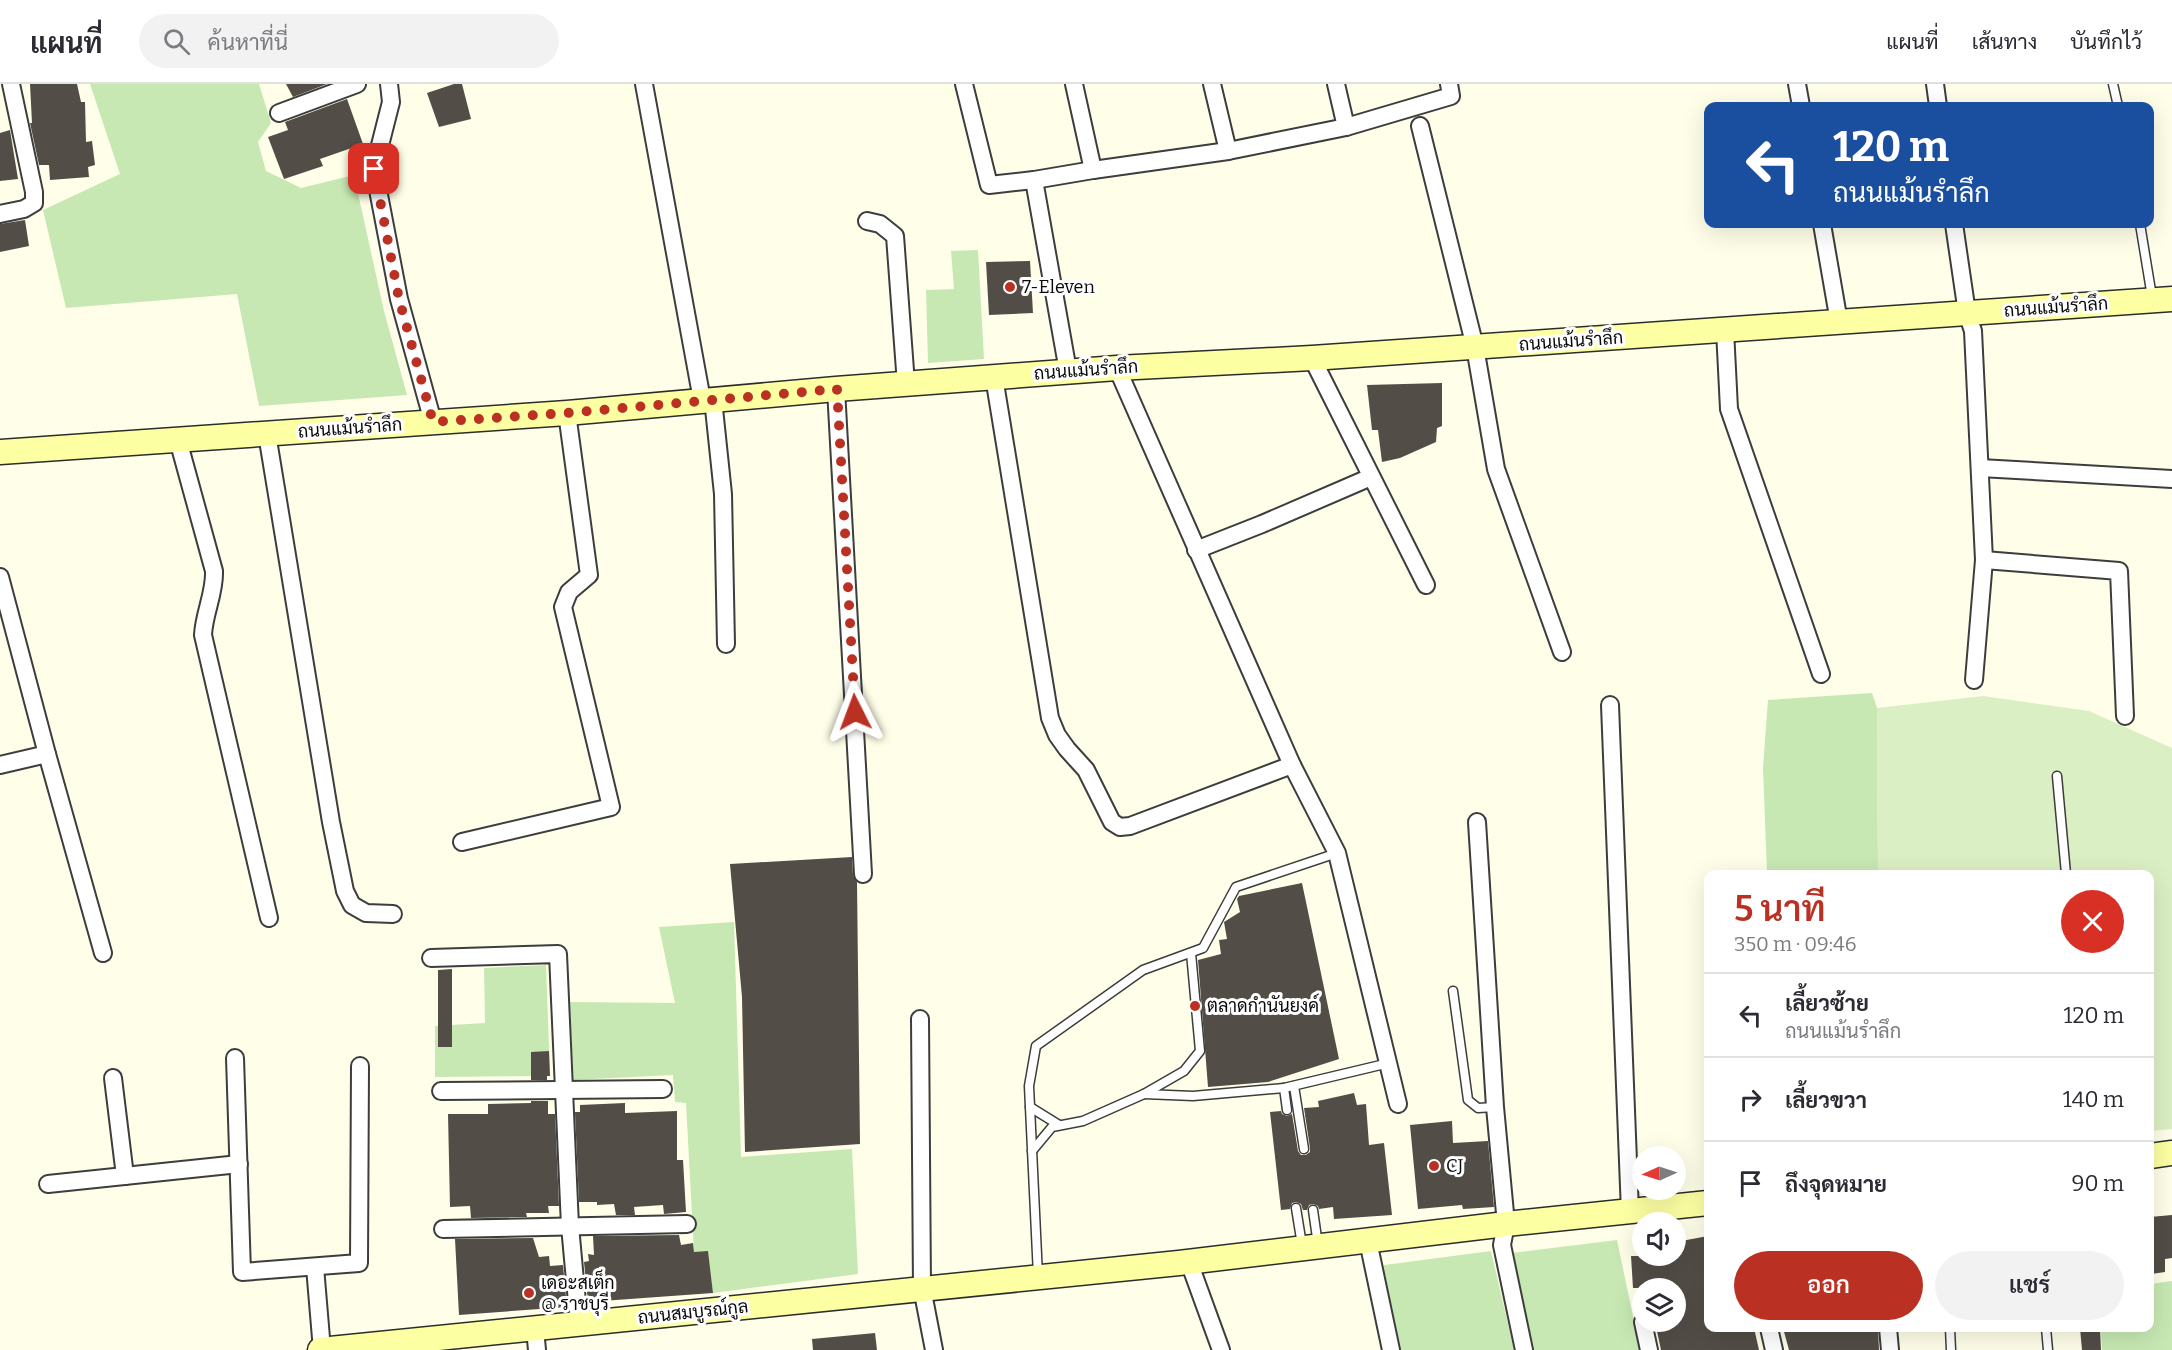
<!DOCTYPE html>
<html lang="th">
<head>
<meta charset="utf-8">
<style>
	:root { --surface:#fff; --page:#f2f2f3; --text:#2b2b33; --muted:#7c7c81; --line:#e1e1e2; --accent:#ba3023 }
	body { margin:0; font-family:Bitter,Sarabun,serif; background:var(--page); color:var(--text); height:100vh; display:flex; flex-direction:column; font-size:22px; white-space:nowrap }
	* { box-sizing:border-box; margin:0 }
	p { font-size:20px; color:var(--muted) }
	.icon { flex:none; width:33px; height:33px; fill:none; stroke:currentColor; stroke-width:2; stroke-linecap:round; stroke-linejoin:round }
	.map { position:relative; flex:1; overflow:hidden }
	.details { position:absolute; left:1704px; top:786px; width:450px; height:462px; display:flex; flex-direction:column; background:var(--surface); border-radius:12px; box-shadow:0 6px 24px #0002 }
	.details>* { flex:none }
	.hud { position:absolute; left:1704px; top:18px; width:450px; height:126px; border-radius:12px; box-shadow:0 6px 24px #0002; background:#1a4fa0; color:#fff; overflow:hidden }
	.needle { width:39px; rotate:267deg }
	.buttons { position:absolute; left:1632px; top:1062px; display:grid; gap:12px }
	.buttons a { display:grid; place-items:center; width:54px; height:54px; border-radius:50%; background:var(--surface); box-shadow:0 6px 24px #0002; font-size:30px }
	.pin { position:absolute; display:grid; place-items:center; width:51px; height:51px; color:#fff; margin:-26px; border-radius:12px; box-shadow:0 3px 9px #0006 }
	.me { position:absolute; width:66px; margin:-33px; rotate:357deg; stroke-linejoin:round; filter:drop-shadow(0 0 4px #0008) }
	.turn { display:flex; align-items:center; gap:21px; height:126px; padding:0 30px; font-size:27px }
	.turn .icon { width:78px; height:78px; stroke-width:2.5 }
	.turn b { display:block; font-size:42px; line-height:51px }
	.round { display:grid; place-items:center; flex:none; width:63px; height:63px; border-radius:32px; background:var(--page) }
	.head { display:flex; align-items:center; justify-content:space-between; height:102px; padding:0 30px }
	h1 { font-size:36px; font-weight:600; line-height:45px; color:var(--accent) }
	.button { display:flex; gap:12px; margin-top:auto; padding:12px 30px }
	.button a { flex:1; height:69px; border-radius:36px; background:var(--accent); color:#fff; font-size:24px; font-weight:600; line-height:69px; text-align:center }
	.button a+a { background:var(--page); color:var(--text) }
	ul { padding:0; list-style:none }
	li { display:flex; align-items:center; gap:18px; height:84px; padding:0 30px; border-top:2px solid var(--line) }
	li div { flex:1 }
	li b { display:block; font-size:22px }
	li em { font-style:normal }
	header { display:flex; align-items:center; gap:36px; box-sizing:border-box; height:84px; padding:0 30px; background:var(--surface); border-bottom:2px solid var(--line) }
	header strong { font-size:28px }
	nav { display:flex; gap:33px; margin-inline-start:auto; font-size:21px }
	.search { width:420px; height:54px; background:var(--page); display:flex; align-items:center; gap:15px; box-sizing:border-box; padding:0 21px; border-radius:33px; color:var(--muted); font-size:22px }
	.map>svg:first-child { display:block }
</style>
</head>
<body>
<header>
<strong>แผนที่</strong>
<div class="search"><svg class="icon" aria-label="search" viewBox="0 0 24 24"><circle cx="10" cy="10" r="6"/><path d="M15 15l6 6"/></svg>ค้นหาที่นี่</div>
<nav><a>แผนที่</a><a>เส้นทาง</a><a>บันทึกไว้</a></nav>
</header>
<div class="map">
<svg width="2172" height="1266" viewBox="0 0 2172 1266">
	<rect width="100%" height="100%" fill="#fffee8"/>
	<g fill="#c7e8b3">
		<path d="M90,0h169l12,39 -13,19 8,29 35,17 53,-13 30,136 23,84 -148,11 -22,-112 -171,14 -23,-98 77,-36z"/>
		<path d="M978,166l6,109 -56,4 -2,-73 28,-1 -3,-38z"/>
		<path d="M1872,609l5,15 1,166h-111l-4,-106 5,-68z"/>
		<path d="M734,838l7,235 111,-8 6,125 -145,19 -5,-41h-14l-8,-149 -11,-1 -2,-27 -100,5 -3,-78 105,1 -16,-76z"/>
		<path d="M546,881l4,111 -115,1v-51l50,-3 -1,-55z"/>
		<path d="M1617,1156l23,110h-106l-23,-97z"/>
		<path d="M1491,1167l23,99h-115l-22,-84z"/>
		<path d="M2172,1197v69h-70l-1,-22h49v-44z"/>
	</g>
	<path fill="#dbefc4" d="M1983,612l106,15 83,37v381l-22,2v-257h-272l-1,-166z"/>
	<g fill="#534d47">
		<path d="M30,0h47l4,18h4l1,40 6,-1 3,24 -7,2 1,10 -39,3 -1,-15h-10l-9,-42h2z"/>
		<path d="M286,0h41l-34,13z"/>
		<path d="M454,0h8l9,35 -32,8 -12,-34z"/>
		<path d="M347,15l16,45 -43,15 3,7 -39,13 -16,-42 20,-7 -3,-8z"/>
		<path d="M10,46l8,49 -18,2v-48z"/>
		<path d="M25,136l4,26 -29,6v-28z"/>
		<path d="M1030,177l3,52 -44,2 -3,-53z"/>
		<path d="M1442,299v43l-5,2 -1,14 -36,16 -18,4 -4,-32h-6l-5,-45z"/>
		<path d="M852,773l1,18 4,7 3,262 -115,8 -3,-155 -12,-133z"/>
		<path d="M1302,799l37,176 -71,23 -60,5 -10,-127 23,-6 -2,-14 8,-1 -3,-17 16,-10 -3,-13 2,-3z"/>
		<path d="M452,885v78h-14v-77z"/>
		<path d="M549,967l1,25h-3v4h-16v-28z"/>
		<path d="M1354,1009l3,12 9,-1 3,41 15,-2 8,72 -58,4 -1,-12 -14,2 -1,-3 -5,-2 -4,1 -2,5h-4l-2,-6 -5,-2 -4,1 -2,6 -9,1 -11,-98 11,-1 1,3 5,2 5,-2 6,37 3,4h5l4,-3v-4l-6,-40 15,-1 -1,-6z"/>
		<path d="M531,1017h17v13h7l4,92h-11l1,7h-23l1,4 -56,1 -1,-12 -20,1 -2,-93h40v-10l43,-1z"/>
		<path d="M625,1019v10l52,-2v49h6l3,52 -22,2 -1,-9 -29,2 1,8h-19l-2,-11 -17,1v-3h-18l-4,-90h5v-7z"/>
		<path d="M1452,1037l1,22 35,-2 6,66 -31,2 -1,-4 -44,4 -8,-84z"/>
		<path d="M2172,1131v43l-7,1v13l-14,2 -1,-57z"/>
		<path d="M679,1151l2,10 12,-2 1,9 14,-1 5,42 -125,9 -4,-40 5,-1 -1,-7 6,1 -1,-19z"/>
		<path d="M1708,1152v92h46l5,22h-98l-6,-28h21v-34h-43l-2,-32h45v-14z"/>
		<path d="M533,1154l6,19 10,-1 1,10 13,-1 4,42 -108,8 -4,-76z"/>
		<path d="M1783,1244h95l1,22h-90z"/>
		<path d="M2080,1244h20l1,22h-19z"/>
		<path d="M875,1249l2,17h-64l-1,-11z"/>
	</g>
	<g fill="none" stroke-linecap="round" stroke-linejoin="round">
		<defs>
			<g id="lane">
				<path d="M2113,0l5,22"/>
				<path d="M2140,140l12,73"/>
				<path d="M2057,692l9,98"/>
				<path d="M1453,907l15,109 10,8 17,-1"/>
				<path d="M1294,1002l10,63"/>
				<path d="M1284,1004l3,22"/>
				<path d="M1144,1010l49,2 91,-8 105,-25"/>
				<path d="M1030,1023l29,18"/>
				<path d="M1032,1067l20,-24 31,-6 61,-27 40,-23 16,-20 -9,-98"/>
				<path d="M1296,1124l6,37"/>
				<path d="M1313,1126l5,35"/>
				<path d="M1038,1192l-9,-190 7,-40 107,-76 60,-22 33,-61 101,-34"/>
				<path d="M1950,1244l1,22"/>
				<path d="M2046,1244l2,22"/>
			</g>
			<g id="street">
				<path d="M389,0l2,18 -17,67 25,130 34,123"/>
				<path d="M644,0l58,316"/>
				<path d="M964,0l25,101 45,-5 59,-10 135,-19 118,-24 105,-31 -2,-12"/>
				<path d="M1074,0l19,86"/>
				<path d="M1212,0l16,67"/>
				<path d="M1336,0l10,43"/>
				<path d="M1797,0l4,22"/>
				<path d="M1935,0l3,22"/>
				<path d="M279,29l78,-29"/>
				<path d="M1420,42l55,221 21,122 66,183"/>
				<path d="M1034,96l34,191"/>
				<path d="M0,130l24,-5 10,-6v-11l-23,-108"/>
				<path d="M867,137l13,3 15,12 11,148"/>
				<path d="M1822,140l17,98"/>
				<path d="M1954,140l13,89 6,18 11,229 -10,120"/>
				<path d="M1725,246l4,79 92,265"/>
				<path d="M1312,274l114,227"/>
				<path d="M1117,284l175,397 45,88 61,251"/>
				<path d="M994,293l56,341 7,17 10,14 19,21 26,52 8,5 10,-1 162,-61"/>
				<path d="M836,305l27,485"/>
				<path d="M713,315l10,95 3,150"/>
				<path d="M267,350l64,388 14,69 7,14 14,8 27,1"/>
				<path d="M178,356l36,131c1,22 -10,42 -11,64l66,283"/>
				<path d="M1980,384l192,11"/>
				<path d="M1196,466l66,-26 109,-47"/>
				<path d="M1984,476l135,11 6,145"/>
				<path d="M0,493l47,177 56,199"/>
				<path d="M1610,621l20,507"/>
				<path d="M0,681l47,-11"/>
				<path d="M1477,738l18,285 11,117 -4,21 22,105"/>
				<path d="M462,758l149,-35 -48,-200 6,-15 20,-17 -22,-162"/>
				<path d="M431,874l127,-4 12,272 9,98"/>
				<path d="M920,935l2,269 12,62"/>
				<path d="M235,974l7,214 117,-9 1,-197"/>
				<path d="M113,994l12,98"/>
				<path d="M441,1007l222,-2"/>
				<path d="M48,1100l191,-20"/>
				<path d="M443,1145l244,-5"/>
				<path d="M1368,1157l23,109"/>
				<path d="M1189,1178l32,88"/>
				<path d="M315,1183l7,83"/>
				<path d="M1643,1238l6,28"/>
				<path d="M1769,1244l5,22"/>
				<path d="M1888,1244l2,22"/>
				<path d="M535,1245l2,21"/>
			</g>
			<g id="secondary">
				<path d="M0,368l567,-39 269,-24 281,-21 195,-10 860,-59"/>
				<path d="M2150,1072l22,-3"/>
				<path d="M320,1266l859,-87 327,-39 202,-21"/>
			</g>
		</defs>
		<use href="#lane" stroke="#3d3d3d" stroke-width="11"/>
		<use href="#street" stroke="#3d3d3d" stroke-width="20"/>
		<use href="#secondary" stroke="#2c2c2c" stroke-width="27"/>
		<use href="#lane" stroke="#fff" stroke-width="8"/>
		<use href="#street" stroke="#fff" stroke-width="16"/>
		<use href="#secondary" stroke="#fdffa3" stroke-width="24"/>
	</g>
	<g fill="none" stroke-linecap="round" stroke-linejoin="round">
		<path stroke="#ba3023" stroke-width="10" stroke-dasharray="0 18" d="M374,85l25,130 34,123 134,-9 270,-24 18,323"/>
	</g>
	<g fill="#ba3023" stroke="#fff" stroke-width="2">
		<circle cx="1010" cy="203" r="6"/>
		<circle cx="1195" cy="922" r="6"/>
		<circle cx="1434" cy="1082" r="6"/>
		<circle cx="529" cy="1209" r="6"/>
	</g>
	<g text-anchor="middle" stroke-width="6" stroke-linejoin="round" paint-order="stroke">
		<g font-size="18" fill="#0a0a0a" stroke="#fff" text-anchor="start">
			<text x="1022" y="209">7-Eleven</text>
			<text x="1207" y="928">ตลาดกำนันยงค์</text>
			<text x="1446" y="1088">CJ</text>
			<text x="541" y="1205">เดอะสเต็ก<tspan x="541" dy="21">@ ราชบุรี</tspan></text>
		</g>
		<g font-size="18" fill="#0a0a0a" stroke="#fff">
			<text transform="translate(2056 223) rotate(-4)" y="6">ถนนแม้นรำลึก</text>
			<text transform="translate(1571 257) rotate(-4)" y="6">ถนนแม้นรำลึก</text>
			<text transform="translate(1086 286) rotate(-4)" y="6">ถนนแม้นรำลึก</text>
			<text transform="translate(350 344) rotate(-4)" y="6">ถนนแม้นรำลึก</text>
			<text transform="translate(693 1228) rotate(-6)" y="6">ถนนสมบูรณ์กูล</text>
		</g>
	</g>
</svg>
<div class="buttons">
<a><svg class="needle" viewBox="-14 -14 28 28"><path d="M0-13l5 13h-10z" fill="#e53935"/><path d="M0 13l5-13h-10z" fill="#7c7c81"/></svg></a>
<a><svg class="icon" aria-label="sound" viewBox="0 0 24 24"><path d="M4 9h4l5-4v14l-5-4H4zM17 9q2 3 0 6"/></svg></a>
<a><svg class="icon" aria-label="layers" viewBox="0 0 24 24"><path d="M12 4l9 5-9 5-9-5zM3 14l9 5 9-5"/></svg></a>
</div>
<div class="pin" style="left:374px;top:85px;background:#d93025"><svg class="icon" aria-label="arrive" viewBox="0 0 24 24"><path d="M6 21V4h12l-3 4 3 4H6"/></svg></div>
<svg class="me" style="left:855px;top:628px" viewBox="-20 -20 40 40"><path d="M0-17L14 15 0 8-14 15z" fill="#ba3023" stroke="#fff" stroke-width="4"/></svg>
<div class="hud">
<div class="turn"><svg class="icon" aria-label="left" viewBox="0 0 24 24"><path d="M17 20v-9H6M10 6l-5 5 5 5"/></svg><div><b>120 m</b>ถนนแม้นรำลึก</div></div>
</div>
<section class="details">
<div class="head"><div><h1>5 นาที</h1><p>350 m · 09:46</p></div><a class="round" style="background:#d93025;color:#fff"><svg class="icon" aria-label="close" viewBox="0 0 24 24"><path d="M6 6l12 12M18 6L6 18"/></svg></a></div>
<ul>
<li><svg class="icon" aria-label="left" viewBox="0 0 24 24"><path d="M17 20v-9H6M10 6l-5 5 5 5"/></svg><div><b>เลี้ยวซ้าย</b><p>ถนนแม้นรำลึก</p></div><em>120 m</em></li>
<li><svg class="icon" aria-label="right" viewBox="0 0 24 24"><path d="M7 20v-9h11M14 6l5 5-5 5"/></svg><div><b>เลี้ยวขวา</b></div><em>140 m</em></li>
<li><svg class="icon" aria-label="arrive" viewBox="0 0 24 24"><path d="M6 21V4h12l-3 4 3 4H6"/></svg><div><b>ถึงจุดหมาย</b></div><em>90 m</em></li>
</ul>
<div class="button"><a>ออก</a><a>แชร์</a></div>
</section>
</div>
</body>
</html>
